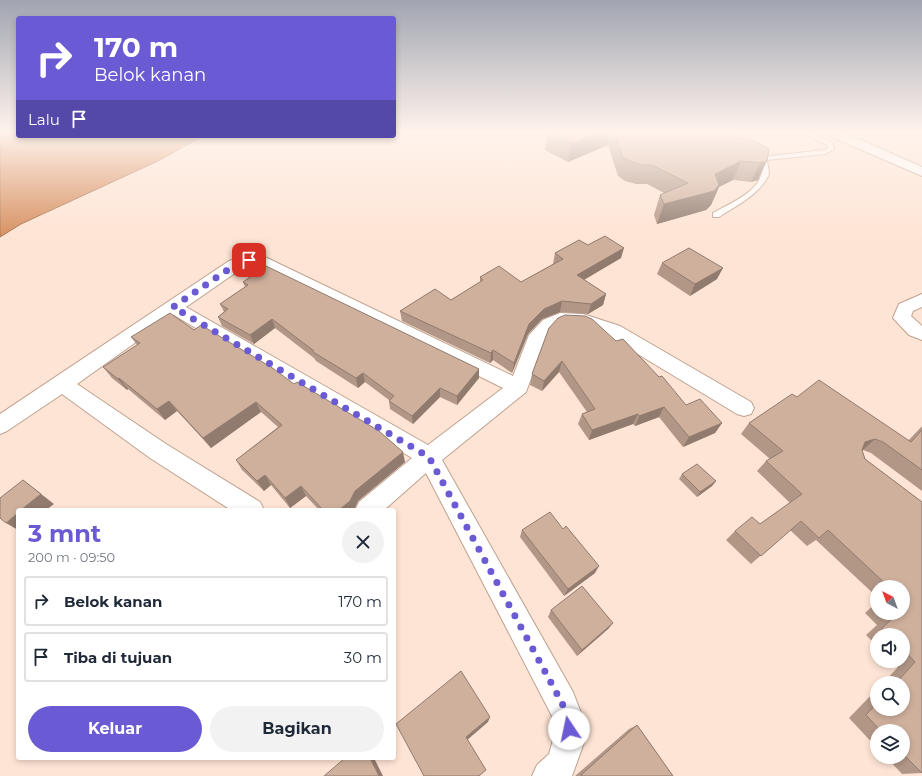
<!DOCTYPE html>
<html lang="id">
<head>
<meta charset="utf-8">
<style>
	:root { --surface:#fff; --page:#f2f2f3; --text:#1f2937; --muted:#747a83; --line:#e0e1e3; --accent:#6a5ad4 }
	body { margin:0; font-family:Montserrat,sans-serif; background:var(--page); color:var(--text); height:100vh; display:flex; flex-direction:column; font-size:15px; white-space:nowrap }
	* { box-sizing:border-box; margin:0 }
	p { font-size:13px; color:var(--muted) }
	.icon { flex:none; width:22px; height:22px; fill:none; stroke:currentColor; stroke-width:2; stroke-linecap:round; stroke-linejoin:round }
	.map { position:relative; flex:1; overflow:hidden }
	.panel { position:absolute; left:16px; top:508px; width:380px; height:252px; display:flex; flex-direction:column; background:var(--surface); border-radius:4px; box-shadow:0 2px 6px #0003 }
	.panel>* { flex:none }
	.guide { position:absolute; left:16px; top:16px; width:380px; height:122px; border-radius:4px; box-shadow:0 2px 6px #0003; background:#6a5ad4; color:#fff; overflow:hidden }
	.needle { width:26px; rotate:319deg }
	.buttons { position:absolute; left:870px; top:580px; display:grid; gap:8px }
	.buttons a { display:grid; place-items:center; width:40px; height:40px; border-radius:50%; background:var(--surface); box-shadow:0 2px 6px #0003; font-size:20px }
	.pin { position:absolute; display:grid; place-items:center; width:34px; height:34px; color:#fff; margin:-17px; border-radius:8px; box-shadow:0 2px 6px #0006 }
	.me { position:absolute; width:44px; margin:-22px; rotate:349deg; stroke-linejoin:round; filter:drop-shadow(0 0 3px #0008) }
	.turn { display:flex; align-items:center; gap:14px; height:84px; padding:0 12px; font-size:18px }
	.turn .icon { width:52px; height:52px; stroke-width:2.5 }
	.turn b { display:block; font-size:28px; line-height:34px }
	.then { display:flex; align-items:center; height:38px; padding:0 12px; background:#0003; gap:8px; font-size:15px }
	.round { display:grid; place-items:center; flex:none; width:42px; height:42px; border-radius:21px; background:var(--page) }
	.summary { display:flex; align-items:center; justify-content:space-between; height:68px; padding:0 12px }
	h1 { font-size:24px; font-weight:700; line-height:30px; color:var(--accent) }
	.button { display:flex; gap:8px; margin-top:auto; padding:8px 12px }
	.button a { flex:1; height:46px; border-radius:24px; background:var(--accent); color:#fff; font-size:16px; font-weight:700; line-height:46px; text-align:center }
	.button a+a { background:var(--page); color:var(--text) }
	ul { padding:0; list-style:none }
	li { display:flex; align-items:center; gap:12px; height:50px; margin:0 8px 6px; padding:0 4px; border:2px solid var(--line); border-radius:4px }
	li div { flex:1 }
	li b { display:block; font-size:15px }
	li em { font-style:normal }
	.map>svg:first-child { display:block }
</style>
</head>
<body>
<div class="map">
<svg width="922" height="776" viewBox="0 0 922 776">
	<rect width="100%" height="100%" fill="#fee4d4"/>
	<path fill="#d68e5e" stroke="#a6704c" d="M0,131h18v5h185l-45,25 -137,63 -21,13z"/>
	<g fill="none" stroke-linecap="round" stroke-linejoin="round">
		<defs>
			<path id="service" d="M800,131h8l24,12 2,6 -9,5 -58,6 2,14c-9,21 -32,31 -50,43h-6v-4c19,-11 57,-25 47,-52l-7,-2v-2h10l61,-7 4,-2 -1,-3z"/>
			<g id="minor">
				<path d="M856,131h21l-2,3 -16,4 -6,-4z"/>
				<path d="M249,255l18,3 246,118 16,-41 14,-15 17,-7 23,1 37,12 131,76 3,6 -3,6 -7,2 -7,-2 -129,-78 -26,-10 -20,-1 -7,3 -9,10 -20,54 -84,68 131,232 10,26 2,22 -13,36h-40l5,-11 12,-11 4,-14v-22l-127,-245 -42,37h-29l4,-8 53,-44 -238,-143 -97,69 89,60 94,58 4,8h-33l-81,-52 -88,-64 -55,37 -7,3v-20l229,-153zM250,265l8,1 245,122 -75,57 -242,-138 55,-38z"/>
				<path d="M922,294v13l-9,4 -2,5 11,10v14l-13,-5 -16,-17 6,-14z"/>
			</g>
			<path id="secondary" d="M824,131h17l81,36v9l-97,-42z"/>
		</defs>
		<use href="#service" stroke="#bfa18e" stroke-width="2"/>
		<use href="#minor" stroke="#bfa18e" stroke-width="2"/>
		<use href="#secondary" stroke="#bfa18e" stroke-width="2"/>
		<use href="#service" fill="#fff" fill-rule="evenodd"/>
		<use href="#minor" fill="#fff" fill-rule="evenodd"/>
		<use href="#secondary" fill="#fff" fill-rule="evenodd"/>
	</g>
	<g fill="#b29787">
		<path d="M548,131h93l2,1 88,3 38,14 -11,31 -7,2 -18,-2 -14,7 -8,18 -5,5 -49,14 -3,-9 6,-20 4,-2 -17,-9h-11l-11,-3 -7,-5 -10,-31 -40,17 -23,-12z"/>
		<path d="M915,131h7v4z"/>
		<path d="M588,245l33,13 -37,22 22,14 -3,11 -15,9 -28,-2 -18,7 -14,15 -16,39 -19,-13 -3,3 -88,-42 -2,-10 51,-11 29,-18v-5l41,5 32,-18 2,-11z"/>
		<path d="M662,263l55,16 -27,17 -33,-22z"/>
		<path d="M243,282l236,87v9l-22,27 -17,-8 -27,27 -23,-15 -1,-8v-1l-24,-18 -7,6 -42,-27 -2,-3 -39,-30 -21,16 -32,-18 -4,-9 6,-5 -4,-8 25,-17z"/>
		<path d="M549,328l137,77 36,18 -7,10 -32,14 -24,-30 -24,9 -2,-2 -44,16 -11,-16 4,-10 5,-2 -28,-40 -17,19 -12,-6 2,-11z"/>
		<path d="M194,330l100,54 111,78 -47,39 -4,9h-35l-13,-14 -16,12 -19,-23 -7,6 -22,-21 -6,-10 42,-33 -17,-15 -50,36 -34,-37 -12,9 -37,-31 -1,1 -15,-12 -9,-11 34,-22 -6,-8z"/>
		<path d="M797,397l111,44 14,-15v65l-51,-38 -8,-3h-1l3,9 57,43v271l-20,1 -16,-17h17v-26h-26v17l-28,-30 28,-29v20l26,-26h-20l15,-16 -6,-6h11v-26h-26v11l-11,-11 11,-10 -12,-12 12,-11v11h26v-26h-26v10l-61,-57 -9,6 -17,-16 -39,34 -25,-24 9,-9 25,-7 30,-21 -33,-32 9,-10 4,-2 -29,-25 8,-11z"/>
		<path d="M682,474l34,7 -4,5 -15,11 -18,-18z"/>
		<path d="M522,530l73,43 -31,23 -44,-59z"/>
		<path d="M551,610l62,13 -5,6 -31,27 -29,-39z"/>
		<path d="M637,725l36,51h-98l54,-47z"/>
	</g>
	<g fill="#917b6e">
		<path d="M601,131h10l-3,14 -40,17 4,-18z"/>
		<path d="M741,161l-8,19 -14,7 -8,18 -5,5 -49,14 7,-20 51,-30z"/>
		<path d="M767,161l-9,19 -7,2 9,-19z"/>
		<path d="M624,248l-3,10 -46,27 2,-10z"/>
		<path d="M723,268l-6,11 -27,17 5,-12z"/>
		<path d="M606,294l-3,11 -15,9 3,-10z"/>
		<path d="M562,301l-2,11 -18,7 -14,15 -16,39 2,-10 15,-39 15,-15z"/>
		<path d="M272,319l3,9 -21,16 -4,-9z"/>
		<path d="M493,350v10l-3,3 1,-10z"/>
		<path d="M562,361l-3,11 -17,19 2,-10z"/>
		<path d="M479,369v9l-22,27v-9z"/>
		<path d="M363,373l2,9 -7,6 -2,-10z"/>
		<path d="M119,378l9,11 -1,1 -9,-11z"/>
		<path d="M440,388v9l-27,27 -1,-8z"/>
		<path d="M169,401l8,10 -12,9 -8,-11z"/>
		<path d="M256,402l5,10 -50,36 -8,-10z"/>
		<path d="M664,407l-5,10 -24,9 4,-10z"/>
		<path d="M638,414l-5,10 -44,16 3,-10z"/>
		<path d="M722,423l-7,10 -32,14 6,-10z"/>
		<path d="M875,439l-12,11 -10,3 12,-11z"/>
		<path d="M403,452l2,10 -47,39 -4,9h-15l16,-19z"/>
		<path d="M265,475l6,10 -7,6 -7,-10z"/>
		<path d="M23,480l13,10 18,14 -8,6h-25z"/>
		<path d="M716,481l-4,5 -15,11 3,-5z"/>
		<path d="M301,486l5,10 -16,12 -5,-10z"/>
		<path d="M18,513v17l-12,-7z"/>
		<path d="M599,566l-4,7 -31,23 4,-7z"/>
		<path d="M613,623l-5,6 -31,27 5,-6z"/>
		<path d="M490,717l-2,5 -22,19v-4z"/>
		<path d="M370,758h4l9,18h-4z"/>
	</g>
	<g fill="#cfb09d" stroke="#917b6e">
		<path d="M548,131h53l-29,13z"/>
		<path d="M614,131h27l2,1 2,-1h80l6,4 25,7 13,7 -2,12 -7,2 -19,-2 -26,13 4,11 -5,6 -50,13 -4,-9 28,-12 -36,-18h-11l-11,-4 -7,-4z"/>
		<path d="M605,236l19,12 -47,27 29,19 -15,10 -29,-3 -18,8 -15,15 -15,39 -21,-13 -2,3 -91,-42 35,-22 16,11 32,-20 -3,-3 19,-11 22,16 42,-23 -8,-6 24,-13 9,5z"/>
		<path d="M689,248l34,20 -28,16 -33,-21z"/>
		<path d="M266,266l213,103 -22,27 -17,-8 -28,28 -23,-15 5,-5 -31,-23 -7,5 -43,-26 1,-1 -42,-32 -22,16 -32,-18 10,-8 -8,-5 28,-19 -5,-3z"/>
		<path d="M170,313l24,17 7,-5 73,44 20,15 3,-2 82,49 24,21 -48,39 -5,10 -11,9h-16l-22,-24 -16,12 -20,-23 -8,6 -21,-21 46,-35 -26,-23 -53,36 -34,-37 -12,8 -38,-31 -1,1 -15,-12 37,-24 -9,-6z"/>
		<path d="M565,315l20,1 7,3 24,22 7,-2 36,38 3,-1 24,29 14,-6 22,24 -33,14 -25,-30 -25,9 -1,-2 -46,16 -10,-16 13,-5 -33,-48 -18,20 -12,-7 17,-46 9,-10z"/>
		<path d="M819,380l92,62 11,-12v40l-39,-28 -8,-3 -10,3 -3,8 3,9 57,43v271l-19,-19v-23h-22l-15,-16 11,-12v6h26v-26h-7l19,-21 -12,-13v-14h-15l-6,-7 11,-10 -6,-5h16v-26h-14l-61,-57 -9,8 -18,-17 -40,35 -26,-25 17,-14 8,7 42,-30 -36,-33 17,-10 -34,-28 43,-29 5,3z"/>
		<path d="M697,464l19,17 -16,11 -18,-18z"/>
		<path d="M23,480l18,14 -20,16h-3v3l-12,10 -6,-5v-20z"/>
		<path d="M550,512l13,17 3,-3 33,40 -31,23 -46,-59z"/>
		<path d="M582,586l31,37 -31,27 -31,-40z"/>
		<path d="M461,671l29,46 -24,20 20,33 -7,6h-55l-28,-52z"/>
		<path d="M637,725l36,51h-91l-1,-1z"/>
		<path d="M345,758h25l9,18h-55z"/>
	</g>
	<linearGradient id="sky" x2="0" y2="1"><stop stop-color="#a1a5b1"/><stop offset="0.55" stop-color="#fff3ec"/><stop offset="1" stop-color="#fff3ec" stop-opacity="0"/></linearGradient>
	<rect width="922" height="240" fill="url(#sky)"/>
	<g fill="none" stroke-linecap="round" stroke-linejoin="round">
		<path stroke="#6a5ad4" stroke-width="7" stroke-dasharray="0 12.6" d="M249,260l-14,5 -62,42 256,150 133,246 6,15 1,11"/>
	</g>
</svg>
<div class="buttons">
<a><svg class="needle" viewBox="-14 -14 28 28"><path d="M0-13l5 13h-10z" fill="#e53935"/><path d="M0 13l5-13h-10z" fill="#747a83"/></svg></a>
<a><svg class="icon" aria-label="sound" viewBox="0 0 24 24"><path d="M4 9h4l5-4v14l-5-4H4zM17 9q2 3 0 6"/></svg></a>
<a><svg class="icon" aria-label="search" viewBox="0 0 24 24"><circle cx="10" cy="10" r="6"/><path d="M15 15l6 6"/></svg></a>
<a><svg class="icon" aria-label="layers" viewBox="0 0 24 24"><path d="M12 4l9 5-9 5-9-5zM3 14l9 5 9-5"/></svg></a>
</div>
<div class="pin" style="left:249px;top:260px;background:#d93025"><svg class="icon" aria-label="arrive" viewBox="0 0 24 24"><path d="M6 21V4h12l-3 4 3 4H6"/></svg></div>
<svg class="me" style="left:569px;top:729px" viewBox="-20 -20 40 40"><circle r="19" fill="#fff"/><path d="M0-13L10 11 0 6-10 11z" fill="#6a5ad4"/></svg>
<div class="guide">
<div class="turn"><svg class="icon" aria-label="right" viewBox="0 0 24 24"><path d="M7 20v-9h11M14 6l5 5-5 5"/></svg><div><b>170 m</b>Belok kanan</div></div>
<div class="then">Lalu<svg class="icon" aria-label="arrive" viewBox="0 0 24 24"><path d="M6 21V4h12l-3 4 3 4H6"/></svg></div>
</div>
<section class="panel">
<div class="summary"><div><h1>3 mnt</h1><p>200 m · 09:50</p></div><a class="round"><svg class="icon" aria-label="close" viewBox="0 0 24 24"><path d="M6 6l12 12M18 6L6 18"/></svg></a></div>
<ul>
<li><svg class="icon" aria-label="right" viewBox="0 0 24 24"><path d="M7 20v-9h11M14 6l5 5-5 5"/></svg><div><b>Belok kanan</b></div><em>170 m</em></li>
<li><svg class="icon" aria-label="arrive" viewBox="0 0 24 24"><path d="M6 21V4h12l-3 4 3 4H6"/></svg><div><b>Tiba di tujuan</b></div><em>30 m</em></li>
</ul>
<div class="button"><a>Keluar</a><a>Bagikan</a></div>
</section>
</div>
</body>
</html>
